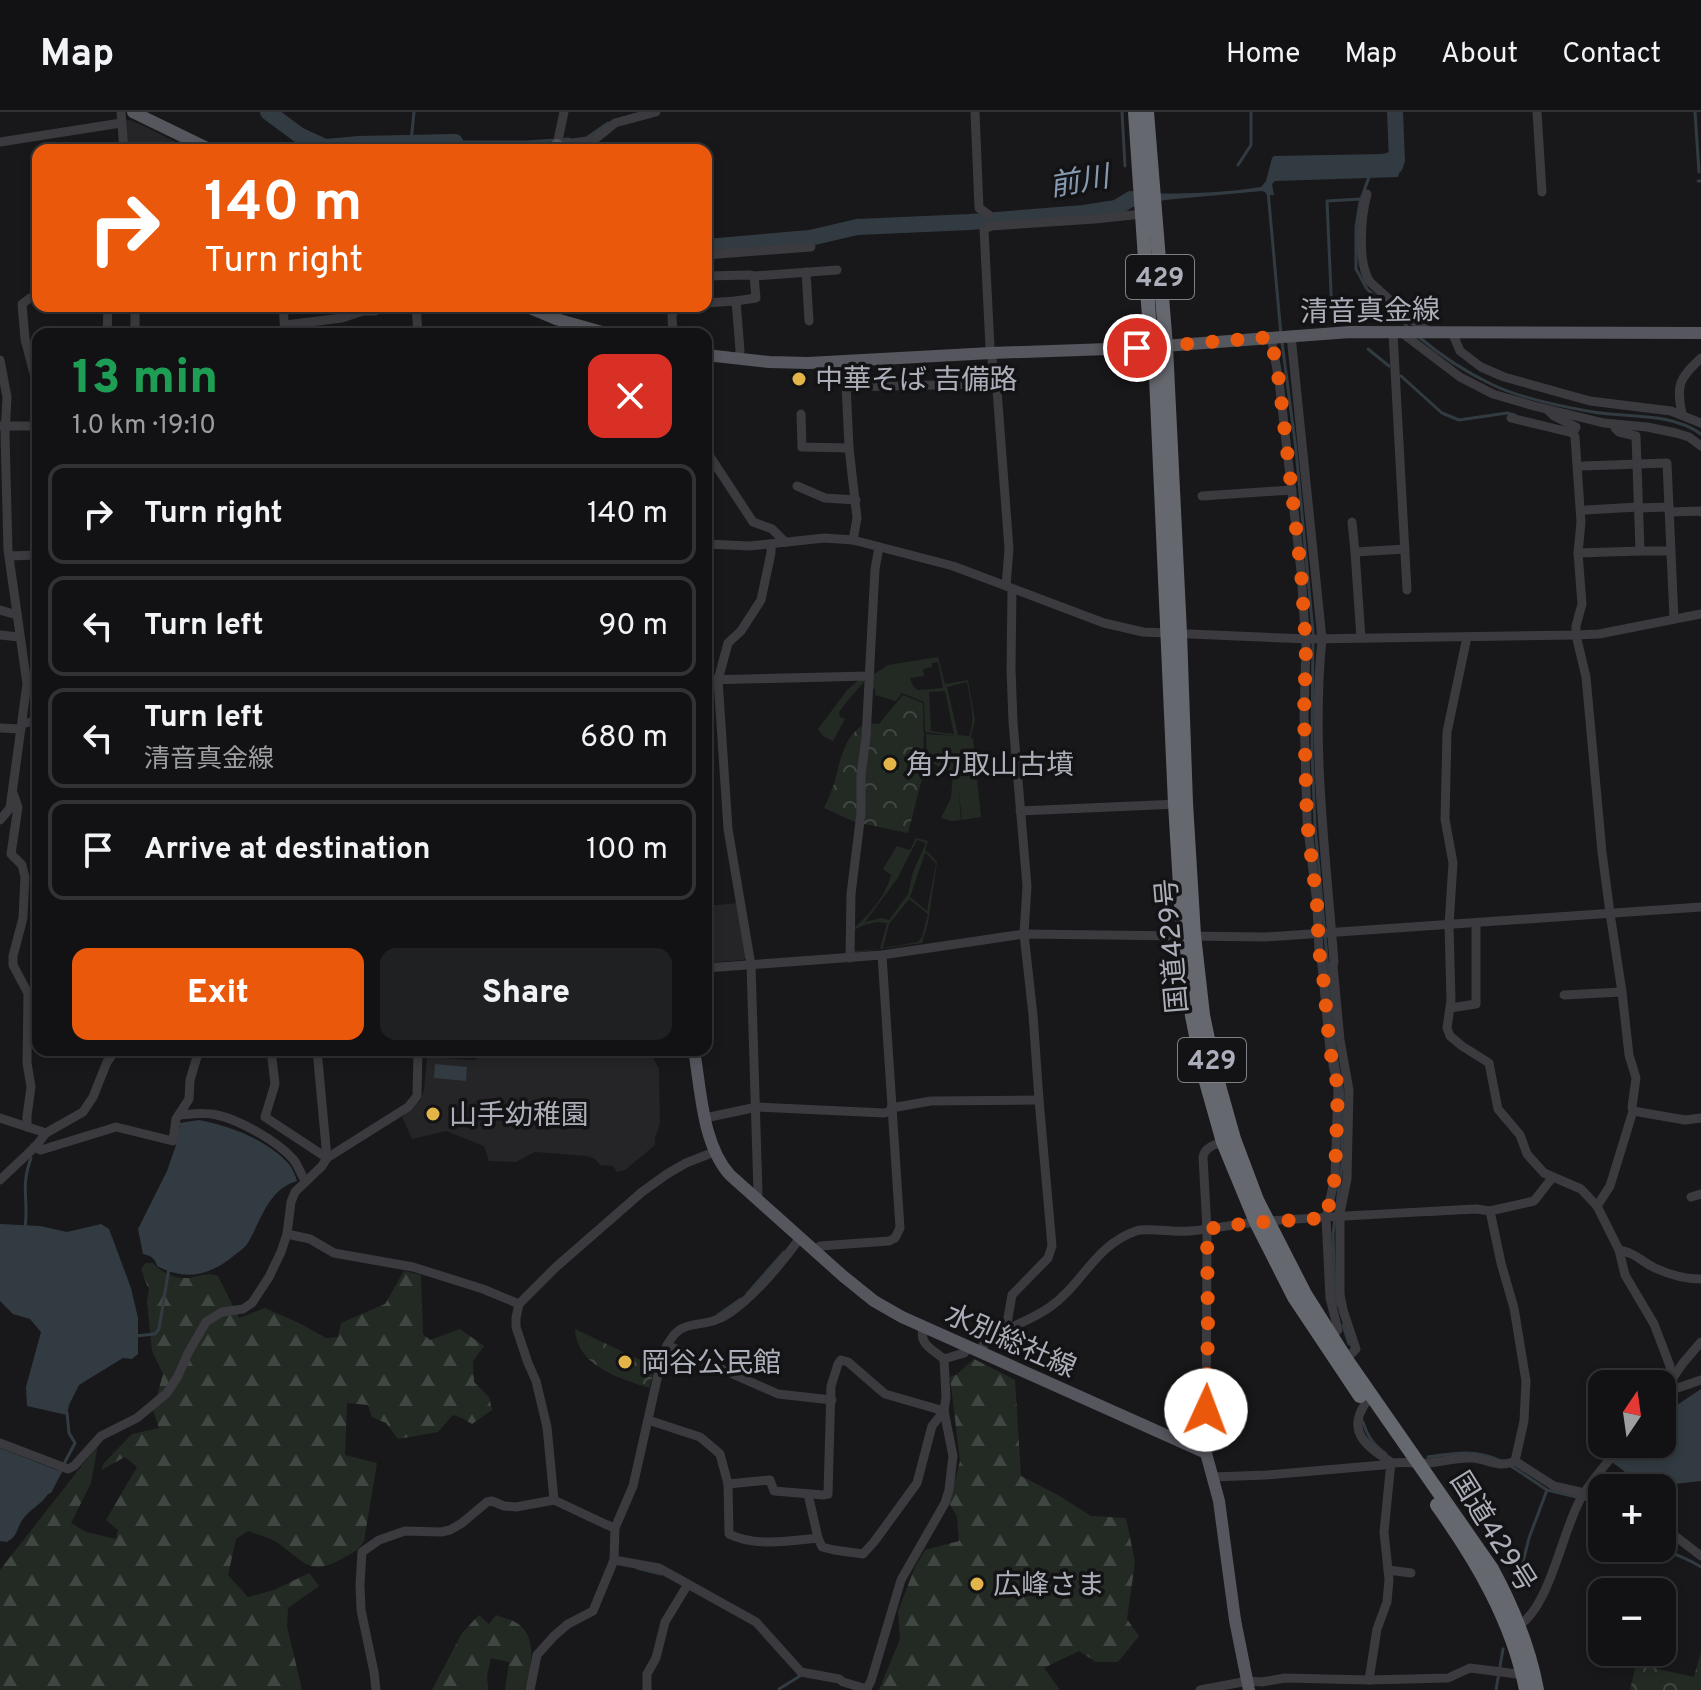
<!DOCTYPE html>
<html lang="en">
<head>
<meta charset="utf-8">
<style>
	:root { --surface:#121214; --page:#1f2022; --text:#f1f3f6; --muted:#9c9ea0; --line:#313234; --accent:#ea580c }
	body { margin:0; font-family:Overpass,"Noto Sans JP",sans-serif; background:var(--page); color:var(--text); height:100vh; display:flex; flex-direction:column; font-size:30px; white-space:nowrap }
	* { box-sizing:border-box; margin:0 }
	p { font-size:26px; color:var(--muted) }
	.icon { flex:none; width:44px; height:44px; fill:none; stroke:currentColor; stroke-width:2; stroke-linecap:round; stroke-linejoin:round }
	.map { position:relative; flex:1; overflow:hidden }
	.drawer { position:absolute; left:32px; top:216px; width:680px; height:728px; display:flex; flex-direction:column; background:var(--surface); border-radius:16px; box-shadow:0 4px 12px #0003,0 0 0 2px var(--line) }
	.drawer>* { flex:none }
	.hud { position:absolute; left:32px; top:32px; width:680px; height:168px; border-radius:16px; box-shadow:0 4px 12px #0003,0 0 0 2px var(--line); background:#ea580c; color:#fff; overflow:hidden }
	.needle { width:52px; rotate:13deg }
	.buttons { position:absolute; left:1588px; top:1258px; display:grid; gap:16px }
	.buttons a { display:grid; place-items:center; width:88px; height:88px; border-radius:16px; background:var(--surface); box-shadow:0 4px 12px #0003,0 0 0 2px var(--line); font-size:40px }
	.pin { position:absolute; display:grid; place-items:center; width:68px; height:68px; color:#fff; margin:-34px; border:4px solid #fff; border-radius:50%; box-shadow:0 2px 8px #0007 }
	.me { position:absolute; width:88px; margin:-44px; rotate:2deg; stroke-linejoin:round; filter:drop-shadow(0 0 6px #0008) }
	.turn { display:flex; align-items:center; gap:28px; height:168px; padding:0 40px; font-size:36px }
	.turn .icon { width:104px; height:104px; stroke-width:2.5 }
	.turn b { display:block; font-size:56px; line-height:68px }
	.round { display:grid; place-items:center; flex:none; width:84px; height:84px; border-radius:16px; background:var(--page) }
	.summary { display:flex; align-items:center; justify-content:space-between; height:136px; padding:0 40px }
	h1 { font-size:48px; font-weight:800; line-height:60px; color:#1e9e55 }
	.primary-button { display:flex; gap:16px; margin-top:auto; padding:16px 40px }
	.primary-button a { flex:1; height:92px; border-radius:16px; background:var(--accent); color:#fff; font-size:32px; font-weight:800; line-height:92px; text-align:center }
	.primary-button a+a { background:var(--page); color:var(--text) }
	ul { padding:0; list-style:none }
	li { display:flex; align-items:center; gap:24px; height:100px; margin:0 16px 12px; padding:0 24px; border:4px solid var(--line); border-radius:16px }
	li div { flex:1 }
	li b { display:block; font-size:30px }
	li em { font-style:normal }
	header { display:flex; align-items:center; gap:48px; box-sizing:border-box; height:112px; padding:0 40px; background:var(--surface); border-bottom:2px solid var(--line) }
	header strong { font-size:38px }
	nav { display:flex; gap:44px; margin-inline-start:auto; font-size:28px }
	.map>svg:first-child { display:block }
</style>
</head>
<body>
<header>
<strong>Map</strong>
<nav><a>Home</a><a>Map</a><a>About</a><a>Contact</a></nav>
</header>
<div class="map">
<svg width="1701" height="1578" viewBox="0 0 1701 1578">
	<defs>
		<pattern id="forest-firs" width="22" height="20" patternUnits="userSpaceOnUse" patternTransform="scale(2)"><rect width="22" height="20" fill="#232a24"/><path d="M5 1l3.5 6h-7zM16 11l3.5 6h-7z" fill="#404642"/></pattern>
		<pattern id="park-crowns" width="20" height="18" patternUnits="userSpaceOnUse" patternTransform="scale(2)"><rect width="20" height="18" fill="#232a24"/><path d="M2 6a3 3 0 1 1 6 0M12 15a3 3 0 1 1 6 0" fill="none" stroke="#404642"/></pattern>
	</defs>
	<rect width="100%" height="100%" fill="#18181a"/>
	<g fill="#252427">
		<path d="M126,8h4l12,5 49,25h-64z"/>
		<path d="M739,791l8,54 -4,3 -37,3v-57z"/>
		<path d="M480,938h169l10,19 1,54 -5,15v7l-30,25 -8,2 -4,-6 -13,-1 -5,-6 -8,-3 -52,-4 -19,10 -27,-1 -5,-15 -38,-15 -34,8 -10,-22 14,-16 4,1 4,-12 3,-33 48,3z"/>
	</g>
	<g fill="#232a24" fill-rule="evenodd">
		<path d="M938,545l7,27 23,-4 7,40 -4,16 -1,1 3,2 8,78 -19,3 -4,-36 3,36 -9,1 -11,-3 10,-20 2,-25 5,-2 -2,-4 -4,5 -11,-4 -14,-8 -1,-26 31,2 -32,-4 -1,-30 -22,-9 -6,8 -21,-6v-6l-3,-1 2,-14 14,-9zM938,550l5,26 -25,2 -5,-4 -3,-8 14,-2 -1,-7 9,-2v-4zM967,570c3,18 9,36 2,54l-11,-1 -11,-48zM945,579l9,43h-1l-22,-3 -2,-39z"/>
		<path d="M859,568h5v2l-16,18 -9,12 1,5 5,2 -12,22 -10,-5 -5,-7 30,-40z"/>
		<path d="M916,726l12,3 -3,10 4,2 8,9 -9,61 -6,20 -69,10 1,-25c15,-13 32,-32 37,-53l-8,-6 14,-23 13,4zM917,728l9,3 -13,29 -5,22 -19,26 -7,-2 -17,4 32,-43zM925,741l2,1 9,10 -9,47 -17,-14zM909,787l19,15 -6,23 -4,5 -35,6 6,-24zM877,810l10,1 -7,26 -26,2v-21l10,-5z"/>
	</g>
	<g fill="url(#forest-firs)">
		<path d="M146,1151h7c6,8 21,15 31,15 13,0 22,-7 34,-2l21,42 26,-10 34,15 27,15 12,-1 3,-14 44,-19 19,-33 17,4 2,59 7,6 30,-11 24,17 -11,15 1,21 15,15 3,13 -20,14 -10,-6 -9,-3 -15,17 -40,7 -12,-16 -14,-6 -4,-12 -21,-2 -2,52 32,8 -13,78c-5,9 -11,12 -19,16 -35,21 -40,5 -67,-14 -9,-6 -20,-8 -30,-12l-12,8 -8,36 20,22 26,-7 35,-17 10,13 -31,22 -1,18 15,64h-302v-120l98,-125 -7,38 -20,40 15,9 30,7 2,-9 -12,-10 31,-53 -12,-10 -24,13 3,-7 28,-29 27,-6 -6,-18 10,-36 -11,-23 -5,-50 2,-11 -8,-21z"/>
		<path d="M974,1247l41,21 6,96 37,19 33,21 35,2 9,44 -8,57 12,17 -21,26h-22l-17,-11 -35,17 16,22h-181l21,-51 -2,-28 17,-44 10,-17 34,-9 -2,-24 -8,-14 11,-42 -10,-84 6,-2z"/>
		<path d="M479,1503l10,9 7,-9c6,3 14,4 19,7 25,14 15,46 10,68h-20l4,-28 -18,-4 -4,18 1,14h-56l30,-57z"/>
	</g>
	<g fill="url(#park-crowns)">
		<path d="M903,583l20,8 1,68 -16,62 -53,-11 -31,-14c4,-8 7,-16 10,-24 6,-22 13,-66 45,-60z"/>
		<path d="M575,1217l80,38 -6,21c-29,-10 -72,-21 -74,-59z"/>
		<path d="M1701,1540v38h-71l6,-26 58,13z"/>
	</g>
	<g fill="#323b42">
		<path d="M1399,35l2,21 -3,9 -123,4 -3,3 2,11h-7l-2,-3 -3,-1 -97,9 -51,11 -1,-4 14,-14c44,1 90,1 134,-6l5,-6 6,-23 2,-2 108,-2c9,-1 10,-6 17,-7z"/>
		<path d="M435,952l32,3 -1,14 -32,-3z"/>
		<path d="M199,1008c32,6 68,20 90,44 4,5 6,11 8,17 -28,8 -35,37 -48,60 -3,6 -8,9 -13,13 -25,21 -49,28 -79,12 -2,-8 -6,-10 -14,-12l-5,-25 29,-58 9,-26 2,-18h3l-3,-2 1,-2z"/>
		<path d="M0,1112l40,2 27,6 34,-8 8,5 22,59 7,30v36l-6,5 -9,-1 -44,27 -10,20 -2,10 -40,-9 -1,-19 15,-55 -11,-13 -17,-5 -13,-13z"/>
		<path d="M1701,1277v92l-35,4 -4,3h-16l-34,-26 14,-18h36v-29z"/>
		<path d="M0,1336l62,24 -11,21 -3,1c-7,11 -18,15 -25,25 -7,10 -5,17 -16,23l-7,-1z"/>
	</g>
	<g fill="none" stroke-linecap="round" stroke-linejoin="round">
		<g stroke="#323b42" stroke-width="3">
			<path d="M1122,0l3,54"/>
			<path d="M1695,0l4,60"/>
			<path d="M588,25l20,-14"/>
			<path d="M411,30l3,-30"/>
			<path d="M455,30h72l42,-3"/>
			<path d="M1238,53l13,-20v-33"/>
			<path d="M1369,65l-9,25 -4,25v42l11,20 43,40"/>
			<path d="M1698,69h3"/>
			<path d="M1268,79l13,144"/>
			<path d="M563,200v-6"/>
			<path d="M1338,207l-6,-4 -5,-114 34,-2"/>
			<path d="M1419,225c21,18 47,35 72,47 26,13 73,23 102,28 36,6 77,0 108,22"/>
			<path d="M1282,230l14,108 17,182 -1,121 3,73 21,230 7,37 -1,72 -9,69 2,62 3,10"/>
			<path d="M1368,237l21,17"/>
			<path d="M1401,264l41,37 17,7 48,-7 8,2"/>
			<path d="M25,1116c4,-27 -5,-41 6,-70"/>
			<path d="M747,1182l37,-42"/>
			<path d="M718,1203l23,-16"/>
			<path d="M1343,1213l6,19"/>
			<path d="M135,1224l20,-2 4,-5 10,-61"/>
			<path d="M1363,1310c5,16 11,23 23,32"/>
			<path d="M1428,1345c26,-4 48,-8 73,4"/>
			<path d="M1511,1354l36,24 -18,48 -13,52"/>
			<path d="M58,1363l17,-32 -6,-10 -2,-20"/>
			<path d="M1547,1378l55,13"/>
			<path d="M1662,1436c13,7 27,11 39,19"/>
			<path d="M637,1456l24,6"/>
			<path d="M779,1577l21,-13 -1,-1"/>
			<path d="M1496,1578l7,-41"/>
		</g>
		<g stroke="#323b42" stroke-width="16">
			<path d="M268,0l31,23 26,12 34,-3 96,-2 4,8"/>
			<path d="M1392,54h3l2,-6 -2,-48"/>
			<path d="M706,135l104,-9 47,-11 113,-5 114,-9 32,-5 15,-9"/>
		</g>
		<g stroke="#3a3a3f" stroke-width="9">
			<path d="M121,0l3,38"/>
			<path d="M564,0l-7,33 37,-5 21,-17 41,-11"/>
			<path d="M975,0l4,96 10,7"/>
			<path d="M1537,0l5,80"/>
			<path d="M0,30l121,-19"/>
			<path d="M1367,82c-6,22 -10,69 3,88l42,38 18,12"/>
			<path d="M706,143l105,-8"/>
			<path d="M806,160l3,49"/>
			<path d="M706,164l43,-1 5,1 83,-6"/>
			<path d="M706,191l30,-2"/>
			<path d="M283,194l2,28"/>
			<path d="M416,194l2,28"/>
			<path d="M556,207l1,-13"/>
			<path d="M285,213l57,-7 21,-7h12"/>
			<path d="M1452,220l8,19 21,16 23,10 86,24 81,10 30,12"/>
			<path d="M1393,221l14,257"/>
			<path d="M1402,221l58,44 33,17 41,12 70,17 43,4 29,6 13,4 12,9"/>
			<path d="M107,222l1,-28"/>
			<path d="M135,222v-28"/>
			<path d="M673,222l-1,-18 2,-10"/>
			<path d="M1291,224l31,303c-11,107 4,217 12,323l-1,4 7,74 9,50 -2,89 -7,34v81l3,16 13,39 -10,10"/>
			<path d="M1271,225l8,44 22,190 5,77 -2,66 3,107 10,83 2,48 3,13 8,85 8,38 -3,89 -9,41 4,80 8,32 -8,5"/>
			<path d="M739,247l1,-9 -4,-49 20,-3 -2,-22"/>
			<path d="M0,248l7,37 -2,37 3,116 19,134 -17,124 -10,12"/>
			<path d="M845,250l4,86 8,70 -4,22"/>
			<path d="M846,275l137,-3 12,2"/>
			<path d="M1548,298l6,6 22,11 -3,6 2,4 6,85 -3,31 4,51 -6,22v9l10,42 16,175 8,61 12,79 7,63 7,23 -4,29 1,4 -23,75 -13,20"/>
			<path d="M801,302l1,33 47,1"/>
			<path d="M1682,302c-6,-30 -3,-35 19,-56"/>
			<path d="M1511,306l62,15"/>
			<path d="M0,314h38"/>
			<path d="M36,314v-45l-11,-42 -3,-35 8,-6h8"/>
			<path d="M711,346l42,64 19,7 13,13"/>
			<path d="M1583,354l84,-3 7,156"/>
			<path d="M797,374l28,12 31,2"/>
			<path d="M1202,384l90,-6"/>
			<path d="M1638,396l31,-1"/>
			<path d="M1586,398l52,-3"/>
			<path d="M1670,400l31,-1v1"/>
			<path d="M1352,410l3,30"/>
			<path d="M706,432l44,2 74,-8 29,2 100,26 151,57 39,9 165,7 268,-4 23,-1 102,-20"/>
			<path d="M1640,439h31"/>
			<path d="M1578,441l62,-2 -4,-115 -17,-4 -4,-4 -1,-4"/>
			<path d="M9,444l29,-1"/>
			<path d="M1006,474l3,-37 -12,-159 -7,-43 -6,-118 7,-3 104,-7 47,-5"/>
			<path d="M0,498l17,5"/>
			<path d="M0,523l19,2"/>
			<path d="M1467,525l-20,95 -2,87 8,44 -4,62 2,75 -4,28 3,8 12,10 27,17 9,46 22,26 7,19 17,19 37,16 16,17 22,44 6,25 29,49 16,42 1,16"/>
			<path d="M1361,526l-6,-86 50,-3"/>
			<path d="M706,568l163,-4"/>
			<path d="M22,612l16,-4"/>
			<path d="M0,616l21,1"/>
			<path d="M13,681l5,14 -7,47 11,11 3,12 -2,41 -10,38v9l15,28 -1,70 4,24 -4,29v11"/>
			<path d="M1020,699l158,-7"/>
			<path d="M850,846l1,-64 10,-81v-38l5,-37 9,-169 4,-22"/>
			<path d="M706,856l176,-13 142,-21 241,3 436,-30"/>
			<path d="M1564,883l58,-3"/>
			<path d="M1450,896l26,-4v-81"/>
			<path d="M271,938l4,34 -10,33 62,41 81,-51 9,-11 1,-46"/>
			<path d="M891,996l40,-7 108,-1"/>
			<path d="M1633,999l52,9 16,-2"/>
			<path d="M179,1003c13,-1 25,-3 38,0 23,5 60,26 76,44 5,6 8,15 12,22"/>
			<path d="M0,1006l46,15"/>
			<path d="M705,1006l52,-11 127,6 8,-2"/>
			<path d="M34,1035l7,3 75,-23 57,14 3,-22 13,-20 1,-19 9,-30"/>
			<path d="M0,1068l36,-34 10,-13 37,-21 10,-15 14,-35 9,-12"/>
			<path d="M1691,1085l10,-3"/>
			<path d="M756,1086l2,-5 -7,-228 -23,-136 -10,-149 10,-37 13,-12 20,-31 10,-47v-9"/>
			<path d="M287,1122l23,5 24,14 79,14 70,22 36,15"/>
			<path d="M800,1126c-19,26 -42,55 -69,74 -32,23 -51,-3 -69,45l-29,129 -18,42 -1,32 45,8 97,54 45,50 38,7 4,3 24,7"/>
			<path d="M815,1138l5,-4 69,-5 6,-3 5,-10 -18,-273"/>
			<path d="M1619,1138c19,4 21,11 36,18 15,7 29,11 46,11"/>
			<path d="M1006,1217l6,-34 36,-37 4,-12 -13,-146 -6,-85 -9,-81 3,-48 -14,-164 -2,-53 1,-80"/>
			<path d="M667,1233l111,49 54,6"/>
			<path d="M978,1239c19,-22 48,-27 72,-44 32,-22 45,-62 86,-76 12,-4 39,2 54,0 23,-2 45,-7 67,-9 73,-6 146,-9 219,-13l14,2 44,-10 18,-23"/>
			<path d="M944,1247l20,-6 5,-6"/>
			<path d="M1663,1281l38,-13"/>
			<path d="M1662,1282l21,-31 18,-21"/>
			<path d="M1365,1292c-19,28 3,44 26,58l-7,70 5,47 -2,23 -10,27 -8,51"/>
			<path d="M648,1308l52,17 20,17 8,30 42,-4 4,11 49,4 5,-1 3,-108 7,-22 3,-4 7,2 37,32 59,17"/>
			<path d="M0,1331l68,26 6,-3 27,-30 36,-18 30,-25 11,-17 10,-23 18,-31 16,-10 21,-3 9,-6 17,-26 12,-25 6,-18 4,-32 4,-10 27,-26 5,-8 -10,-108"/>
			<path d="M1206,1341l1,-224 -4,-72c2,-11 14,-13 24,-16"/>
			<path d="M1515,1349l39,25 48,11"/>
			<path d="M1213,1365l53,-2 117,-10c14,-5 29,-1 44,-2 15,-1 30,-6 45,-5 17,1 25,11 43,3l9,-40 2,-40 -12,-73 -13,-45 -11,-52"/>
			<path d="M728,1372l1,50c25,13 61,7 89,4l4,9 12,3 29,4 11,-12 43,-59 15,-57 12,-15"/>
			<path d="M808,1382l10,44"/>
			<path d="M554,1388l-7,-73 -11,-46 -8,-18 -12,-36v-9l3,-14 37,-37 86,-75 25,-18 19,-11 28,-11"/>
			<path d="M1662,1414l39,30"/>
			<path d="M1388,1458l23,3"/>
			<path d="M1515,1516c35,-18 46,-95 66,-130 11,-19 28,-37 41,-54"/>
			<path d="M376,1578l-2,-18 -13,-62 -1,-25 2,-33 17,-12 26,-9 36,1 9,-2 12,-7 25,-21 5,-1 12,5 12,1 38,-7 51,24 10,4"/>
			<path d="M530,1578l7,-35 17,-19 14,-12 25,-13 21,-51"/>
			<path d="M647,1578v-16l9,-16 9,-36 23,-38"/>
			<path d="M866,1578l5,-9 30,-101 44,-77 4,-13 4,-34 -9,-45 2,-14 -2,-38c-13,-11 -25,-14 -21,-32"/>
			<path d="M1200,1578l48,-9 14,1 23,-4 84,2 79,-2 22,-10 55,7"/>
		</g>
		<g stroke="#56575e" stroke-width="12">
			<path d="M133,0l78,38"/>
			<path d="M557,38v-5"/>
			<path d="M525,194l31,13 53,15"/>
			<path d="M706,243l63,7 39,1 183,-10 146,-5 213,-16 351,1"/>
			<path d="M694,938c7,40 8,94 36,125l113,101 31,25 28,16 304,136 13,48 16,119 14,70"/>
		</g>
		<g stroke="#666870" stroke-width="14">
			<path d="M1135,0l16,235 5,30 19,427 8,131 9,81 11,55 20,71 33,80 38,75 66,99"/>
			<path d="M1147,0l19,234 14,287 6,170 8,132 9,80 11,53 20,71 23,61 48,94 41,65 146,210c21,39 37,77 45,121"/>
			<path d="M1437,1393c40,56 76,117 89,185"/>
		</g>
	</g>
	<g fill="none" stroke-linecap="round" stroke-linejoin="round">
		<path stroke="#ea580c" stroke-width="14" stroke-dasharray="0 25.2" d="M1137,236l134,-11 8,44 22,190 5,77 -2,66 3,107 10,83 2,48 3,13 8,85 8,38 -3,89 -9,41 -77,5 -42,6 1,102 -2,79"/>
	</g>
	<g fill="#e3b447" stroke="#131315" stroke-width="3">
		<circle cx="799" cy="267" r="8"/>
		<circle cx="890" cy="652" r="8"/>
		<circle cx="433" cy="1002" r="8"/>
		<circle cx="625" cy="1250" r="8"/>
		<circle cx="977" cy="1472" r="8"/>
	</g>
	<g text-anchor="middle" stroke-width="7" stroke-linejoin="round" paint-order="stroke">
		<g fill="#131315" stroke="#7e8088" stroke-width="2">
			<rect x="1126" y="143" width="68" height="44" rx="6"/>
			<rect x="1178" y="926" width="68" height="44" rx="6"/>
		</g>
		<g font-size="26" font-weight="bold" fill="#acafb9">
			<text x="1160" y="174">429</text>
			<text x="1212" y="957">429</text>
		</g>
		<g font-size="28" fill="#acafb9" stroke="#131315">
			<text transform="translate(1370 198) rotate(-1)" y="10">清音真金線</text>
			<text transform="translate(1171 834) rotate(-95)" y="10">国道429号</text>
			<text transform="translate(1011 1228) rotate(24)" y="10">水別総社線</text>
			<text transform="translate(1494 1419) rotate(58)" y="10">国道429号</text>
		</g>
		<g font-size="28" fill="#acafb9" stroke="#131315" text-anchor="start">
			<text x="815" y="277">中華そば 吉備路</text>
			<text x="906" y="662">角力取山古墳</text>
			<text x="449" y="1012">山手幼稚園</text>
			<text x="641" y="1260">岡谷公民館</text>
			<text x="993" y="1482">広峰さま</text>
		</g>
		<g font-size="30" font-style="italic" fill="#869bb1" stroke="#131315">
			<text transform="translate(1079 69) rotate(-10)" y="10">前川</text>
		</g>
	</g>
</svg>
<div class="buttons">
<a><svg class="needle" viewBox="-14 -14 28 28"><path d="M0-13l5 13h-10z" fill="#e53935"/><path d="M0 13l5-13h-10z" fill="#9c9ea0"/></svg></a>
<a>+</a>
<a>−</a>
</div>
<div class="pin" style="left:1137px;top:236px;background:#d93025"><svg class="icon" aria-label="arrive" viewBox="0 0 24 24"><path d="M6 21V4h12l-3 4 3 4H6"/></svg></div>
<svg class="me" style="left:1206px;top:1298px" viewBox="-20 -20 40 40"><circle r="19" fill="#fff"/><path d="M0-13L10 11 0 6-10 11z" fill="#ea580c"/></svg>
<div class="hud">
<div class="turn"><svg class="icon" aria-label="right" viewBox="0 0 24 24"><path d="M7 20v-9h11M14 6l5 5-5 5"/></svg><div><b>140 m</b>Turn right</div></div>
</div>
<section class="drawer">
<div class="summary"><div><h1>13 min</h1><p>1.0 km · 19:10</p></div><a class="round" style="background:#d93025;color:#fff"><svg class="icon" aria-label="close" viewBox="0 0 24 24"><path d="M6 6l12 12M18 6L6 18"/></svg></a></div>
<ul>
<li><svg class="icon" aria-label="right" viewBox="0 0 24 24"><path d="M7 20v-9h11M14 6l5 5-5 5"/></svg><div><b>Turn right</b></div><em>140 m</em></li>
<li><svg class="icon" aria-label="left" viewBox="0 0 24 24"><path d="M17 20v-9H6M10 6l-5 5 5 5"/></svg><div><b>Turn left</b></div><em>90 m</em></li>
<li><svg class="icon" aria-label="left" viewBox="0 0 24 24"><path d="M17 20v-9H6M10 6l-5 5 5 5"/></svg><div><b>Turn left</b><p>清音真金線</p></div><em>680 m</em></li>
<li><svg class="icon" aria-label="arrive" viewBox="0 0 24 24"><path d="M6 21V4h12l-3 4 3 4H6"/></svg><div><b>Arrive at destination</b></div><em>100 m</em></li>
</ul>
<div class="primary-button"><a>Exit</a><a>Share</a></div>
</section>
</div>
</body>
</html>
